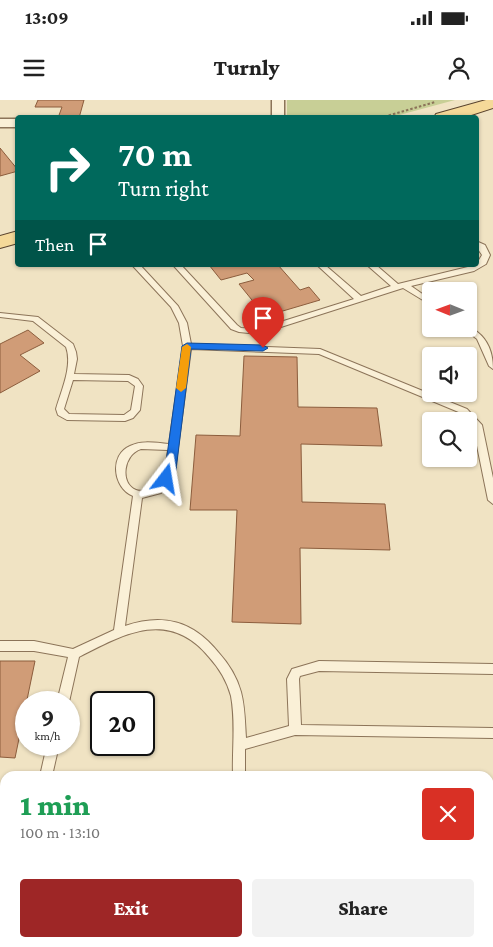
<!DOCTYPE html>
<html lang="en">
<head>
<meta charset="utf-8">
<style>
	:root { --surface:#fff; --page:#f2f2f2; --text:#222; --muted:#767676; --accent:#9e2626 }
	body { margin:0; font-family:"Crimson Pro",serif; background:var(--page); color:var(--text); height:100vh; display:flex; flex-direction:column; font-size:19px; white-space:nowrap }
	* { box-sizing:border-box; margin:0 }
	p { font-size:16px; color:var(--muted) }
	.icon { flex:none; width:28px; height:28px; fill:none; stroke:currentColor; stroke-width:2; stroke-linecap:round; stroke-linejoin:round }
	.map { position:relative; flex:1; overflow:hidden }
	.panel { position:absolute; left:0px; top:671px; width:494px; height:176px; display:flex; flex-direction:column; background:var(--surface); border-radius:15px 15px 0 0; box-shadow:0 1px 4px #0004 }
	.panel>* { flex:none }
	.guide { position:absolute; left:15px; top:15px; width:464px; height:152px; border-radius:5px; box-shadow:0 1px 4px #0004; background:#00695c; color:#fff; overflow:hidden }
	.needle { width:32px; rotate:271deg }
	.buttons { position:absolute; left:422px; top:182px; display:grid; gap:10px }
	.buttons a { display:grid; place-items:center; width:55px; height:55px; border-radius:5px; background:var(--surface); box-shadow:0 1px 4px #0004; font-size:25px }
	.speed { position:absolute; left:15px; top:591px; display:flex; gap:10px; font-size:25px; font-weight:700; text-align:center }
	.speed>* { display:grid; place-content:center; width:65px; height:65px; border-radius:50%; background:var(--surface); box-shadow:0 1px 4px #0004; line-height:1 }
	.speed small { font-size:12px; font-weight:400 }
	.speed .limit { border:2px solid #111; border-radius:8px; background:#fff; color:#111 }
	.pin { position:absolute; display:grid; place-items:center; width:42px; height:42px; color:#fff; margin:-51px -21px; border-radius:50% 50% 50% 0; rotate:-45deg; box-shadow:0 0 5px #0007 }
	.pin .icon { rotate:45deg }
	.me { position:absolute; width:55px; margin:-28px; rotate:14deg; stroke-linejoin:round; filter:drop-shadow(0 0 4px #0008) }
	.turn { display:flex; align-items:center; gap:18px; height:105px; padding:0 20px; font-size:22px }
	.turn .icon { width:65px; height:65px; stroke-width:2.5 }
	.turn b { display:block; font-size:35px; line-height:42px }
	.then { display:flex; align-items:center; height:48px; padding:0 20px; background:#0003; gap:10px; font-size:19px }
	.round { display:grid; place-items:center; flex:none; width:52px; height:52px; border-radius:5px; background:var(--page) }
	.head { display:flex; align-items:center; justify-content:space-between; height:85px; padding:0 20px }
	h1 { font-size:30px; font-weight:800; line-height:38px; color:#1e9e55 }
	.primary-button { display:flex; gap:10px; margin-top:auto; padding:10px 20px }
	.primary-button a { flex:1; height:58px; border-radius:5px; background:var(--accent); color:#fff; font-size:20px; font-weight:800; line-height:58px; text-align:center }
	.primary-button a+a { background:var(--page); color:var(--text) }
	.status { display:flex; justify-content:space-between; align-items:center; height:35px; padding:0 25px; background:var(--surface); direction:ltr }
	.status svg { height:14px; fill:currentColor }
	header { display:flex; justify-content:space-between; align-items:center; height:65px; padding:0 20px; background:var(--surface); font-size:22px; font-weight:800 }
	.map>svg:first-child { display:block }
</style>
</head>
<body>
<div class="status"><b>13:09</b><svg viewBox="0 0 49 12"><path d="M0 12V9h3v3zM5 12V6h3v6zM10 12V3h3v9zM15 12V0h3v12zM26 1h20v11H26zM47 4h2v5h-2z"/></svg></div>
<header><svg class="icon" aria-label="menu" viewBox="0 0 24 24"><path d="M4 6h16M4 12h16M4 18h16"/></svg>Turnly<svg class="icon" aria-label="person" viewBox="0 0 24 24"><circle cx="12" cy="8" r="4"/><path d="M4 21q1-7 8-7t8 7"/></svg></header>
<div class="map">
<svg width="493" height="847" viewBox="0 0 493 847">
	<rect width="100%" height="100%" fill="#f0e3c3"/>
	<path fill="#c8cf96" d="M287,0h168l-63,17h-105z"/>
	<g fill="#d09c77" stroke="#8c5d3d">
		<path d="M38,0h46l-5,18h-21l4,-11h-27z"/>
		<path d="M0,48l18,22v1l-18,5z"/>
		<path d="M209,165h69l22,25 9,-3 11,13 -44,13 -9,-11 -11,3 -17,-21 15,-4 -7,-7 -26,7z"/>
		<path d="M28,230l16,13 -24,12 20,16 -40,22v-49z"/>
		<path d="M244,256l53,1 1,50 79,1 5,38 -81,-2 1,58 83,2 5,46 -90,-2 1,76 -69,-2 5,-112h-47l6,-75 44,1z"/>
		<path d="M0,561h35l-20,97 -15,-1z"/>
	</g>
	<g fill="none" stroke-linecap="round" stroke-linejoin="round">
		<defs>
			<g id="lane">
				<path d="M476,141l9,4 5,10 -4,9 -12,7 -63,15 20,14v5l-28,-17 -144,46 -20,-2 -8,-3 -58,-64h8l56,60 4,3 17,1 96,-30 -37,-34h8l36,31 30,-10 -24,-21h9l22,19 78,-19 6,-10 -6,-9z"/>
				<path d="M132,165h8l38,41 9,17 4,21 129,5 147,60 15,16 11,53v26l-5,-4 -15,-74 -12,-13 -142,-59 -128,-5 -16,121 -14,23 -19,5 -17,128c38,-13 68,-5 93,26 10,11 19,25 23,40 4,15 4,31 5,46l43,-12 -2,-47 5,-10 27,-8 174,3v10l-174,-3 -19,5 -1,3 2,46 192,3v10l-198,-3 -50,14v27h-12c-1,-26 3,-53 -2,-80 -4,-15 -12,-28 -22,-39 -40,-48 -84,-24 -130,0l-10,45h-12l11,-45 -34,-6h-34v-10h34l39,8 41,-19 19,-134c-20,-8 -24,-41 -3,-50 12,-6 26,-3 39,-2l14,-98 -4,-23 -8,-16zM141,349l27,1 -3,20 -10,18c-7,2 -14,4 -19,2 -17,-7 -12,-36 5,-41z"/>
				<path d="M0,213l38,4 35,27 3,8 1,7 -3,15 55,1 9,4 5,7 -3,24 -7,8 -8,3 -58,-1 -9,-5 -2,-6c5,-18 17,-43 10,-62l-33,-26 -33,-4zM73,280l55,1 7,5 -4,24 -7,5 -55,-1 -5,-5z"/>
				<path d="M469,227c17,8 24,23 24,42l-4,-3 -12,-27 -13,-10h5z"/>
				<path d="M47,645h12l-7,31h-12z"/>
				<rect x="0" y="708" width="5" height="12"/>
			</g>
			<g id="street">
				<rect x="272" y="0" width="12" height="18"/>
				<rect x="0" y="19" width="18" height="8"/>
				<rect x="223" y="842" width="30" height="5"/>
			</g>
			<g id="secondary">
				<rect x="489" y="751" width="4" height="36"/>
				<rect x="0" y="764" width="5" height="36"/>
				<path d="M489,811h4v36h-9l-9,-5h14z"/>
				<path d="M0,819h5v23h17l-2,5h-20z"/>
			</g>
			<g id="primary">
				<path d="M486,0h7v8l-31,10h-28l2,-4z"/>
				<path d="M18,131v12l-18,5v-12z"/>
			</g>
		</defs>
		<use href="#lane" stroke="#8c7459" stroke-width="2"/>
		<use href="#street" stroke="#8c7459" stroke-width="3"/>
		<use href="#secondary" stroke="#6d553c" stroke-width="2"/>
		<use href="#primary" stroke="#59422d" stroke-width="2"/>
		<path stroke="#8c7459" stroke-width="2" stroke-dasharray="2.5 2" stroke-linecap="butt" d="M380,18l55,-16"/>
		<use href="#lane" fill="#faf0d7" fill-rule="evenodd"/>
		<use href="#street" fill="#faf0d7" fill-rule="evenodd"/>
		<use href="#secondary" fill="#faf0d7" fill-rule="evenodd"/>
		<use href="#primary" fill="#f5d999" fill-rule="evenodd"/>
	</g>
	<path fill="#1a73e8" stroke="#114b97" d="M187,243l76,2 5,3 -5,3 -72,-2 -15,121 -6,11 -4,2 -5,-4 4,-9 17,-124z"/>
	<path fill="#f59e0b" d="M187,244l4,3 -5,41 -5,4 -5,-4 6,-41z"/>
</svg>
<div class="buttons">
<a><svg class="needle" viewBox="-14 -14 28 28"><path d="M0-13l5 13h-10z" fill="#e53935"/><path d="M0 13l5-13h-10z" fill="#767676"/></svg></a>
<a><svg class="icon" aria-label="sound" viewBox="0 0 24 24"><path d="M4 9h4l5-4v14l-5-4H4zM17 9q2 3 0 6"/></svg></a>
<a><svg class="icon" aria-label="search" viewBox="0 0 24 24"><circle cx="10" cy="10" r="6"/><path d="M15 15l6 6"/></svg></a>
</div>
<div class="speed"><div>9<small>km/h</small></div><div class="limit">20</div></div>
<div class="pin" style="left:263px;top:248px;background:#d93025"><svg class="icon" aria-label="arrive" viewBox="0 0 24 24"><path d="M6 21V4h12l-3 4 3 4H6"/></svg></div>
<svg class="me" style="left:166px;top:379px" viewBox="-20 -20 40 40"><path d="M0-17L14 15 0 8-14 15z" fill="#1a73e8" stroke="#fff" stroke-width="4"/></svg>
<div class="guide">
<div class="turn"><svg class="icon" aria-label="right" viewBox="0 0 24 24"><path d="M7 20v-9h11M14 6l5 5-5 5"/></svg><div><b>70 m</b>Turn right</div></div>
<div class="then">Then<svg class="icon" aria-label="arrive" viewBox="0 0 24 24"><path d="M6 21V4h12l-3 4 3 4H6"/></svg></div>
</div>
<section class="panel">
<div class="head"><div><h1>1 min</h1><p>100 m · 13:10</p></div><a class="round" style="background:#d93025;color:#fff"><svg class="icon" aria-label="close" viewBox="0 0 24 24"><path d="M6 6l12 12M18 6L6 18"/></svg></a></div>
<div class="primary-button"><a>Exit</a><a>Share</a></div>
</section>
</div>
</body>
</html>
